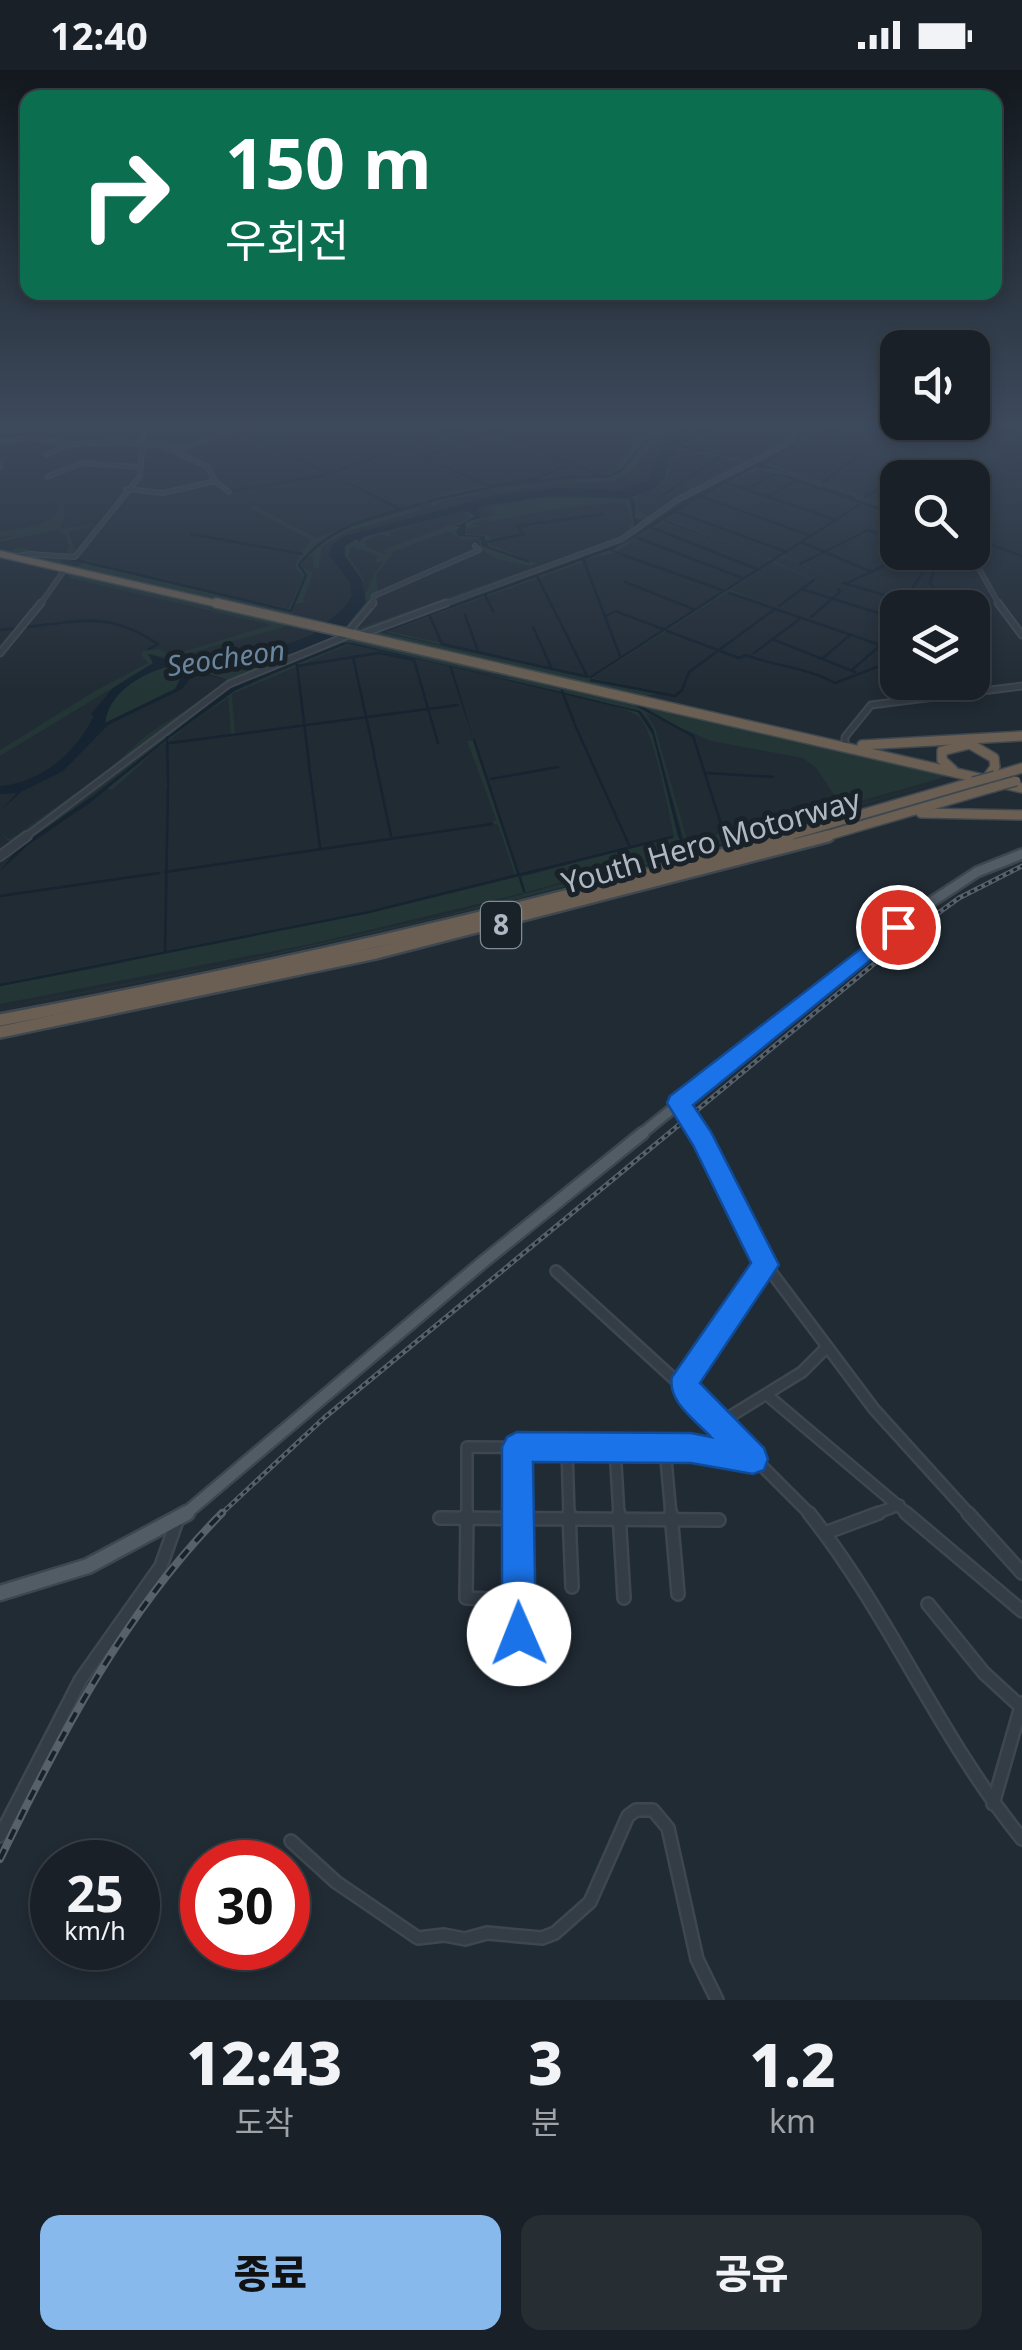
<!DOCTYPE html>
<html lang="ko">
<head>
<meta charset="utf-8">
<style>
	:root { --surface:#192027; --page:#262d33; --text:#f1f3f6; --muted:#9fa3a7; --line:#373e44; --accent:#88b9ed }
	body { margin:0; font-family:"Noto Sans","Noto Sans KR",sans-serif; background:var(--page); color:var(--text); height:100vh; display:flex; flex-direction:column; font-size:38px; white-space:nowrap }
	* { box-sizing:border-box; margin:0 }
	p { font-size:32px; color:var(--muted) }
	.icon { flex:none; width:55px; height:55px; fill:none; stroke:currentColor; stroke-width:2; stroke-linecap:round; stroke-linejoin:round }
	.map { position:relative; height:1930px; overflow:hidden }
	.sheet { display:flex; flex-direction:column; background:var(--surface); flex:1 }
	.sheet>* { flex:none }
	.hud { position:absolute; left:20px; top:20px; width:982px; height:210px; border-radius:20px; box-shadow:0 5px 15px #0003,0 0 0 2px var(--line); background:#0b6e4f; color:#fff; overflow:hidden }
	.buttons { position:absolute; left:880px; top:260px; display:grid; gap:20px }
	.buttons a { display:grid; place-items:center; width:110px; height:110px; border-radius:20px; background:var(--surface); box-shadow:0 5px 15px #0003,0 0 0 2px var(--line); font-size:50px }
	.speed { position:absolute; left:30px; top:1770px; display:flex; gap:20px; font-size:50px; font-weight:700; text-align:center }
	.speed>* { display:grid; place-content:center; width:130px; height:130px; border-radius:50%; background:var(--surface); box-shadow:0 5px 15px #0003,0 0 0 2px var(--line); line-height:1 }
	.speed small { font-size:25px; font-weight:400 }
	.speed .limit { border:15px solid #d22; background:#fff; color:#111 }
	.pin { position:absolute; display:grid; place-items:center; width:85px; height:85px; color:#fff; margin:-42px; border:5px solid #fff; border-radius:50%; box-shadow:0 2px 10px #0007 }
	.me { position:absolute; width:110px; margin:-55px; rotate:359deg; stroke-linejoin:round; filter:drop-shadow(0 0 8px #0008) }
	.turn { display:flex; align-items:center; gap:35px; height:210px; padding:0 40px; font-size:45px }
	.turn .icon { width:130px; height:130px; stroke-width:2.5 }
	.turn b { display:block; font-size:70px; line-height:85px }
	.eta { display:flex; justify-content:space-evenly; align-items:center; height:170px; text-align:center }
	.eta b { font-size:60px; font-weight:800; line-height:70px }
	.cta { display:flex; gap:20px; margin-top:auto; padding:20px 40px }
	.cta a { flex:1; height:115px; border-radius:20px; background:var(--accent); color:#111; font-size:40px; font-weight:800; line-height:115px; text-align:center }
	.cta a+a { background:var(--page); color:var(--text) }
	.status { display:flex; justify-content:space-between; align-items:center; height:70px; padding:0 50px; background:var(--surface); direction:ltr }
	.status svg { height:28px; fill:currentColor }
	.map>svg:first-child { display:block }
</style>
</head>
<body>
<div class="status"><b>12:40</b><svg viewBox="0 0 49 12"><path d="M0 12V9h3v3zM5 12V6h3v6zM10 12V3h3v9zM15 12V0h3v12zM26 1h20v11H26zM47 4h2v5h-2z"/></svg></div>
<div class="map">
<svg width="1022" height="1930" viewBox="0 0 1022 1930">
	<rect width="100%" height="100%" fill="#212b34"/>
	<g fill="#233535" fill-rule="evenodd">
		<path d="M668,353h6l-1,6 20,-6 -36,16 -27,33 -19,10 -51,1 -60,9 -7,-2 87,-10c-33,-5 -80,4 -110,13h19l-45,7 -11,7 -3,-2 3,-3h-12l-84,29 81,-24 4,3 -74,21 -26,15 -3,22 -6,1v-12l-6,-3 -5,13 11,6 -10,28 3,1 -10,2 -5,12 -218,-50 8,-1 5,-6 52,17 151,32 14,-31 -8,-10 4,-12 -110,-22 112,20 10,-13 -63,-33 7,-1 61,32 131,-46 102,-16h55l9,-4 25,-34z"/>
		<path d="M732,353h4l-48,22 62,15 35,-18 18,-19 -19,21 -102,53 -60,41 -255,91 -14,1 257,-89 16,-7 6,-12 -7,-20 -60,5 -78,15 -3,-4 -12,6 8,2 -14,3 1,5 20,1 6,5 -3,4 47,20 -6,2 -35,-7 -16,-10v-11l-18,2 -12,-9 -55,20 -19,24 2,18 -6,3v9l-22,24 -5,-1c24,-28 19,-41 38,-67l-9,3 4,-8 -26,-10 -4,10 16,23 -1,3 -16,-21 -2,-15c32,-21 79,-26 116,-34l-72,20 4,5 -13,-3 -15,7 2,6 20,8 -3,-5 11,-5 75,-27 -6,-7 21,7 12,-3 -8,-8 33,-6 -11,-1c48,-8 118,9 153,-19l14,-34zM681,379l63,14 -94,53 -11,-4 -2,-14 29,-16 9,-28z"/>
		<path d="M806,353l-13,20 -34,19 6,1 52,-35 -4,-3 1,-2h11l-5,5 97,36 18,-16 -69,-25h10l146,55 -84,-30 -17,16 31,13 -131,-48 -52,35 128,44v6l-32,-11 -81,52 61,29 -60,-27 -11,4 67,31 -69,-30 -41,28 48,17 -50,-16 -136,87 64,16 -12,2 -275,-62 255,-95 54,-38 110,-57zM759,399l103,34 -25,16 -24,-8 22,9 -61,40 -107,-41 34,-23zM742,400l-105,68 -53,21 30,-6 53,-32 105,40 -181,116 -202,-46 195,-69 -1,-2 -201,72 10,-8 228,-81 60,-41z"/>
		<path d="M45,422l17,12 3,12 -6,13 42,-5 -32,8 7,22 -15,5 4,5 -55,-12 8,-5 45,10 6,-9 -3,-13 -9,-5 -57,12v-3l13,-3 -13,1v-6c26,-4 49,-2 61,-25z"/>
		<path d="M66,503l225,52 -120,33 -23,-4 6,9 -154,93v-6l95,-59 53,-28 -7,-8 2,-4 16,-2 11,7 101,-31 -201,-47z"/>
		<path d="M335,566l621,138 -269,76 -34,-121c-5,-11 -10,-19 -23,-20l10,4 11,17 32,120 -160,43 -212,51 -311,60v-18l134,-25 -134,22 367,-72 148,-36 -17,-50 -6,-2 4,-4 -29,-78 6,-1 51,152 -3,-15 153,-41c-6,-25 -19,-103 -35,-119 -15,-15 -158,-43 -188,-49l61,11 -9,-3 -155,-31 -116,49 3,40 -4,1 -3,-37 -58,40 -58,52 -5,-2 127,-97 100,-43 -100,39 -219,166 -7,-2 3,-7 -11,-12 9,7 6,-3 94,-67 39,-35 83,-53 -37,-11 2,-8c34,-9 117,0 139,-26zM646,643l65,28 92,17 13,10 21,31 -149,44 -33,-115z"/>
		<path d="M189,592l-14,27 -70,34c3,-37 51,-57 84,-61z"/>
		<path d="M955,708c-138,38 -276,80 -415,115 -179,45 -359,83 -540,115l227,-44 219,-49z"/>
	</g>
	<g fill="#162330" fill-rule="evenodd">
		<path d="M711,353h21l-50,21 68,17 -72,-14c-21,27 -2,38 -47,50l5,6 -1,14 4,3 6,-3 -11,10 -4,-28 -72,-4 -70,10 -10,4 3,9 -15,4 -1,13 19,1 5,11 40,13v3l-47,-17 -2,-9 -22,-1 -3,-5 6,-4 -9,-2h8l15,-9 -9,-5 -103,26 -3,5 -4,-3 -11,7 -1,9 17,23 5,24 -32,38 -20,5 -2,4 -47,10 -69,3 -1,8 36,11 -36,-9 -13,17 -74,36 -45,46 -42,21 -21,19 17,-18 -17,1v-8c43,-4 75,-33 94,-70l-3,-2 22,-26 40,-25 -5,-9 17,5 112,-11 35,-13 32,-27 8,-12 -2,-14 -21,-27 3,-10 13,-9 155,-42 58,-6 64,2 26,-9 14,-36zM189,593l-14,26 -70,34c4,-36 51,-58 84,-60z"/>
		<path d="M811,353l108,41 -105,-38 -19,21 -30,18 132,46 -120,-41 -22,-3 -92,52 108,41 -109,-40 -50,30 111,39 -114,-39 -224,82 203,47 -207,-47 243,-89 63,-43 106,-55z"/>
		<path d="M337,572l16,1 287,68 13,18 32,120 -7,-13 -25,-101 -15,-23 -186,-45 21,71 -24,-72 -102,-22 -76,30 -37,17 -67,48 -76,63 -63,43 -28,26 20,-25 76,-52 137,-109z"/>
	</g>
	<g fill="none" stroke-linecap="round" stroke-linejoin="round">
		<g stroke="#162330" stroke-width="2.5">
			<path d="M236,353l-5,3 96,47"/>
			<path d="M965,353l57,12"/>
			<path d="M111,356l31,1"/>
			<path d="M146,357l26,1"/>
			<path d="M174,357h48"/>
			<path d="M11,365l67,7"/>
			<path d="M0,367l7,-1"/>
			<path d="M116,370l26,-5"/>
			<path d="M405,377l70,-24"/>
			<path d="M409,379l21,10"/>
			<path d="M540,380l63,27"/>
			<path d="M424,386l70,-25 31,12"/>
			<path d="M444,396l45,20 46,-7 37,-15"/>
			<path d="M723,412l111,37"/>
			<path d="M348,413l52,26"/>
			<path d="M823,413l45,-36"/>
			<path d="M491,417l64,-9 56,-2 12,-7 24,-30 27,-16"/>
			<path d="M823,418l31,10"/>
			<path d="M746,420l28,-16 8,1 116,40"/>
			<path d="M232,421l89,-15 82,-28"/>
			<path d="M662,426l57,-39"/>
			<path d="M699,426l110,39"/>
			<path d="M768,427l27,-16"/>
			<path d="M865,427l33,-21"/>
			<path d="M428,431l60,-13"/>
			<path d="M674,441l110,40"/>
			<path d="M837,449l25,-16"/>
			<path d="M650,457l107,42"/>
			<path d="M191,464l111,20"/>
			<path d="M638,468l104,40"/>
			<path d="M972,468l50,18"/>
			<path d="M486,472l38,-8 -7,-8 86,-12"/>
			<path d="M803,473l69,29"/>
			<path d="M625,486l97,34"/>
			<path d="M72,489l219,52 15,-36 -7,-10c31,-40 75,-48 121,-61"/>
			<path d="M583,489l37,97"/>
			<path d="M800,494l68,-34 17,6 13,-7"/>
			<path d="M537,506l50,100"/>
			<path d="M625,512l68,27"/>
			<path d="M843,513l86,25"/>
			<path d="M847,513l67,-31"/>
			<path d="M801,519l97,30"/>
			<path d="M726,520l110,-70"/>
			<path d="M729,523l169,58"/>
			<path d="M485,525l8,16"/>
			<path d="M904,531l32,-49"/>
			<path d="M779,536l35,-26"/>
			<path d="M950,538l-20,-25 3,-10 20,-21"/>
			<path d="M429,544l13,30 146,33"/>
			<path d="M465,545l13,36"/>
			<path d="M606,546l9,-5 48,18"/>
			<path d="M811,547l29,-25 -2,-3"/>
			<path d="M25,557c57,-6 82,-16 133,17l-9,5"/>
			<path d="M533,557l18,40"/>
			<path d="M0,560l18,-2"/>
			<path d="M667,561l72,27 7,-3c31,12 60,12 89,28l63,-24"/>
			<path d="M772,569l83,33"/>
			<path d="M884,572l14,-16"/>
			<path d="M754,583l47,-35"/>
			<path d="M353,587l21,96"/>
			<path d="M823,588l27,-23"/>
			<path d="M297,595l12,98"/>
			<path d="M297,596l82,-13 35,7 24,83"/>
			<path d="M853,599l28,-24"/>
			<path d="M591,607l133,-86"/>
			<path d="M591,610l84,16 7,-6 7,-18 86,-63"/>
			<path d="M562,621l12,31"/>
			<path d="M635,634l58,32 28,88"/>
			<path d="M575,655l54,120"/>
			<path d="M167,667l1,46"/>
			<path d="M474,670l44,133"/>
			<path d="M170,673l288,-38"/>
			<path d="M374,685l17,81"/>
			<path d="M309,695l11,82"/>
			<path d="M706,703l67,4"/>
			<path d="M491,709l67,-12"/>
			<path d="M165,802l327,-48"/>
			<path d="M520,808l4,13"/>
			<path d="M0,826l159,-23"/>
			<path d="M165,882l3,-166"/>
			<path d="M0,915l369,-73 303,-75"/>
		</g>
		<defs>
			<g id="minor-far4">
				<path d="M0,372l29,-4 45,6 48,-2 63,5 71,-24"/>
				<path d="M163,376l45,21 7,14 14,11"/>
				<path d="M46,385l23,-11"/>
				<path d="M0,394v3"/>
				<path d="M47,407l35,-14 57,4"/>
				<path d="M126,419l37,4 52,-12"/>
				<path d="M14,487l15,-3 46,3 65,-81 4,-53"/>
				<path d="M978,497l22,39"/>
				<path d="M39,536l24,-34"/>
				<path d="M372,536l2,-10 105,-46 -4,-4"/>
				<path d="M439,536l183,-67 55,-39 109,-56 18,-21"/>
			</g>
			<g id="minor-far3">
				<path d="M998,533l24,32"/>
				<path d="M357,566l89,-33"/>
				<path d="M0,583l41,-50"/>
				<path d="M845,676v-9l26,-32 151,-19"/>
				<path d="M24,768l205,-154 115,-47 29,-34"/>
			</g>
			<g id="minor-far2">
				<path d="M0,786l27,-20"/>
				<path d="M679,1033l22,32"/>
			</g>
			<g id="minor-far1">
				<path d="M699,1063l67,132 -80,112 -2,11 127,127"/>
				<path d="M766,1195l108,144 96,106"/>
				<path d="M556,1201l128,117"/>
				<path d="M767,1325l142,120"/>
				<path d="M716,1355l86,-53 25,-25"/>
				<path d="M517,1377l1,68"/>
				<path d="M567,1378l2,67"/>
				<path d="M615,1378l4,67"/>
				<path d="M665,1378l6,67"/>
				<path d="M467,1445v-68l224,1 62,11"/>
				<path d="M872,1445l27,-10"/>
			</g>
			<g id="minor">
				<path d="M467,1443l-1,85 52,2"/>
				<path d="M518,1443l1,121"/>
				<path d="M569,1443l3,74"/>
				<path d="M619,1443l5,85"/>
				<path d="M671,1443l7,81"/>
				<path d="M809,1443c81,102 130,224 213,326"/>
				<path d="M906,1443l116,98"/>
				<path d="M968,1443l54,60"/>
				<path d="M440,1448l279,2"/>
				<path d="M825,1463l54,-20"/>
				<path d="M928,1534l56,69 36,33"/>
				<path d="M993,1734l29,-101"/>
				<path d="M0,1766l81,-157 80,-113 16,-45"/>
				<path d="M291,1771l45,41 82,56 26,-3 21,4 22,-6 55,5 13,-5 35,-31 38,-86 8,-6h17l15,18 29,131 20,41"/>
			</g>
			<path id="major-far2" d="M640,1065l282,-227 55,-36 45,-18"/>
			<path id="major-far1" d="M184,1445l299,-253 160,-129"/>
			<path id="major" d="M0,1523l88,-27 99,-53"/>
			<path id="highway-far2" d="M0,484l227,52"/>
			<g id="highway-far1">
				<path d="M216,533l806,185"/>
				<path d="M862,675l160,-9"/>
				<path d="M953,700l-11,-10v-9l28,-7 24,14 1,9 -8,11"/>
				<path d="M995,706l27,-8"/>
				<path d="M921,743l101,2"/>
				<path d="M780,768l193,-56"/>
				<path d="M819,768l175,-51"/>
			</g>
			<g id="highway">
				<path d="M0,950c266,-50 529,-110 789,-184"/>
				<path d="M0,962l376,-79 452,-117"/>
			</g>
		</defs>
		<use href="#minor-far4" stroke="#3e464f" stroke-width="6"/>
		<use href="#minor-far3" stroke="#3e464f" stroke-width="9"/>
		<use href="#minor-far2" stroke="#3e464f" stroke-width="12"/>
		<use href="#minor-far1" stroke="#3e464f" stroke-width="14"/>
		<use href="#minor" stroke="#3e464f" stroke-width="16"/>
		<use href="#major-far2" stroke="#3e464f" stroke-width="14"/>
		<use href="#major-far1" stroke="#3e464f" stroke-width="16"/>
		<use href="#major" stroke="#3e464f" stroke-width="19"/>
		<use href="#highway-far2" stroke="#3f4850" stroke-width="9"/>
		<use href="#highway-far1" stroke="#3f4850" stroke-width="12"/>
		<use href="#highway" stroke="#3f4850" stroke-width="16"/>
		<use href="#minor-far4" stroke="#343d45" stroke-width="4"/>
		<use href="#minor-far3" stroke="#343d45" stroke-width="5"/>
		<use href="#minor-far2" stroke="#343d45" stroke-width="8"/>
		<use href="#minor-far1" stroke="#343d45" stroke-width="9"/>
		<use href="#minor" stroke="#343d45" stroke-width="11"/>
		<use href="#major-far2" stroke="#525c65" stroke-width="9"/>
		<use href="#major-far1" stroke="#525c65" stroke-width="11"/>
		<use href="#major" stroke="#525c65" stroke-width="14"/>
		<use href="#highway-far2" stroke="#6a5f52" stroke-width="6"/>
		<use href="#highway-far1" stroke="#6a5f52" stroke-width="9"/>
		<use href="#highway" stroke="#6a5f52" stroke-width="11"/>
		<defs>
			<path id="rail-far1" d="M220,1445l104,-97 591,-488 44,-32 63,-32"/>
			<path id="rail" d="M0,1789c60,-123 125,-248 222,-346"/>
		</defs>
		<use href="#rail-far1" stroke="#57616c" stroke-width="5"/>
		<use href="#rail" stroke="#57616c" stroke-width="8"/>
		<use href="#rail-far1" stroke="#1a2229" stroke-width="2.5" stroke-dasharray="4" stroke-linecap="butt"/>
		<use href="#rail" stroke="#1a2229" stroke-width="4" stroke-dasharray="11" stroke-linecap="butt"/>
		<defs>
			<g id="highway-bridge">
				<path d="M973,712l22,-6"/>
				<path d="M994,717l22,-6"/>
			</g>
		</defs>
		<use href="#highway-bridge" stroke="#3f4850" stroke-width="12" stroke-linecap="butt"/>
		<use href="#highway-bridge" stroke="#6a5f52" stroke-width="9"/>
	</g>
	<linearGradient id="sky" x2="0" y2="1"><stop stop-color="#12181d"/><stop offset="0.57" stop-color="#3d4a5c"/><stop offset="1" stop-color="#3d4a5c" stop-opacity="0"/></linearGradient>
	<rect width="1022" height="623" fill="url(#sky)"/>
	<path fill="#1a73e8" stroke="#114b97" stroke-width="2.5" d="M898,850l10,7 -3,5 -212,173 18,27 68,133 -79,118 64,65 4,11 -4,11 -11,4 -62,-11 -158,-1 3,172 -5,12 -12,5 -12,-5 -5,-12v-187l5,-10 10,-5 174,1 20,4c-16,-17 -44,-36 -39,-60l79,-114 -58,-118 -26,-42 3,-7z"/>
	<g text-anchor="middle" stroke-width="10" stroke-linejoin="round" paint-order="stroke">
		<g font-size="28" font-style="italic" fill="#6a859e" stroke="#1a2229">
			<text transform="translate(226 588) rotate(-8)" y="10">Seocheon</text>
		</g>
		<rect fill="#1a2229" stroke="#828b94" stroke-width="2.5" x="481" y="832" width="40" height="46" rx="8"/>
		<g font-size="28" font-weight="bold" fill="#afb8c2">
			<text x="501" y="865">8</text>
		</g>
		<g font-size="30" fill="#afb8c2" stroke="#1a2229">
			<text transform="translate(711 772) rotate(-16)" y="10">Youth Hero Motorway</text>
		</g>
	</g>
</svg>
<div class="buttons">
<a><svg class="icon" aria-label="sound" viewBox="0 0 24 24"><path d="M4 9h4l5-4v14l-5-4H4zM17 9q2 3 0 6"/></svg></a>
<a><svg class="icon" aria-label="search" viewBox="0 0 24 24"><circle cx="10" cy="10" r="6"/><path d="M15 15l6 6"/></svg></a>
<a><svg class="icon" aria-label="layers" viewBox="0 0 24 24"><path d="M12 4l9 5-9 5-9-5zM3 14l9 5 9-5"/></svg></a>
</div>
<div class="speed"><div>25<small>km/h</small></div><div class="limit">30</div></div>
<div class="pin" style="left:898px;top:857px;background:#d93025"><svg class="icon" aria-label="arrive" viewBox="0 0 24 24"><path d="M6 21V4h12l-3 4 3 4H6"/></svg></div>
<svg class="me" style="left:519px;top:1564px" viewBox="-20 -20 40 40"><circle r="19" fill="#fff"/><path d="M0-13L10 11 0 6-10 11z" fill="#1a73e8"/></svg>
<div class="hud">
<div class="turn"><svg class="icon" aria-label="right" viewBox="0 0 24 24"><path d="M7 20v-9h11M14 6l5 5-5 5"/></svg><div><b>150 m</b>우회전</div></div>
</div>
</div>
<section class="sheet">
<div class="eta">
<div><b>12:43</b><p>도착</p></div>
<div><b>3</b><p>분</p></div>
<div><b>1.2</b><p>km</p></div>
</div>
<div class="cta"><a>종료</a><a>공유</a></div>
</section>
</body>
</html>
